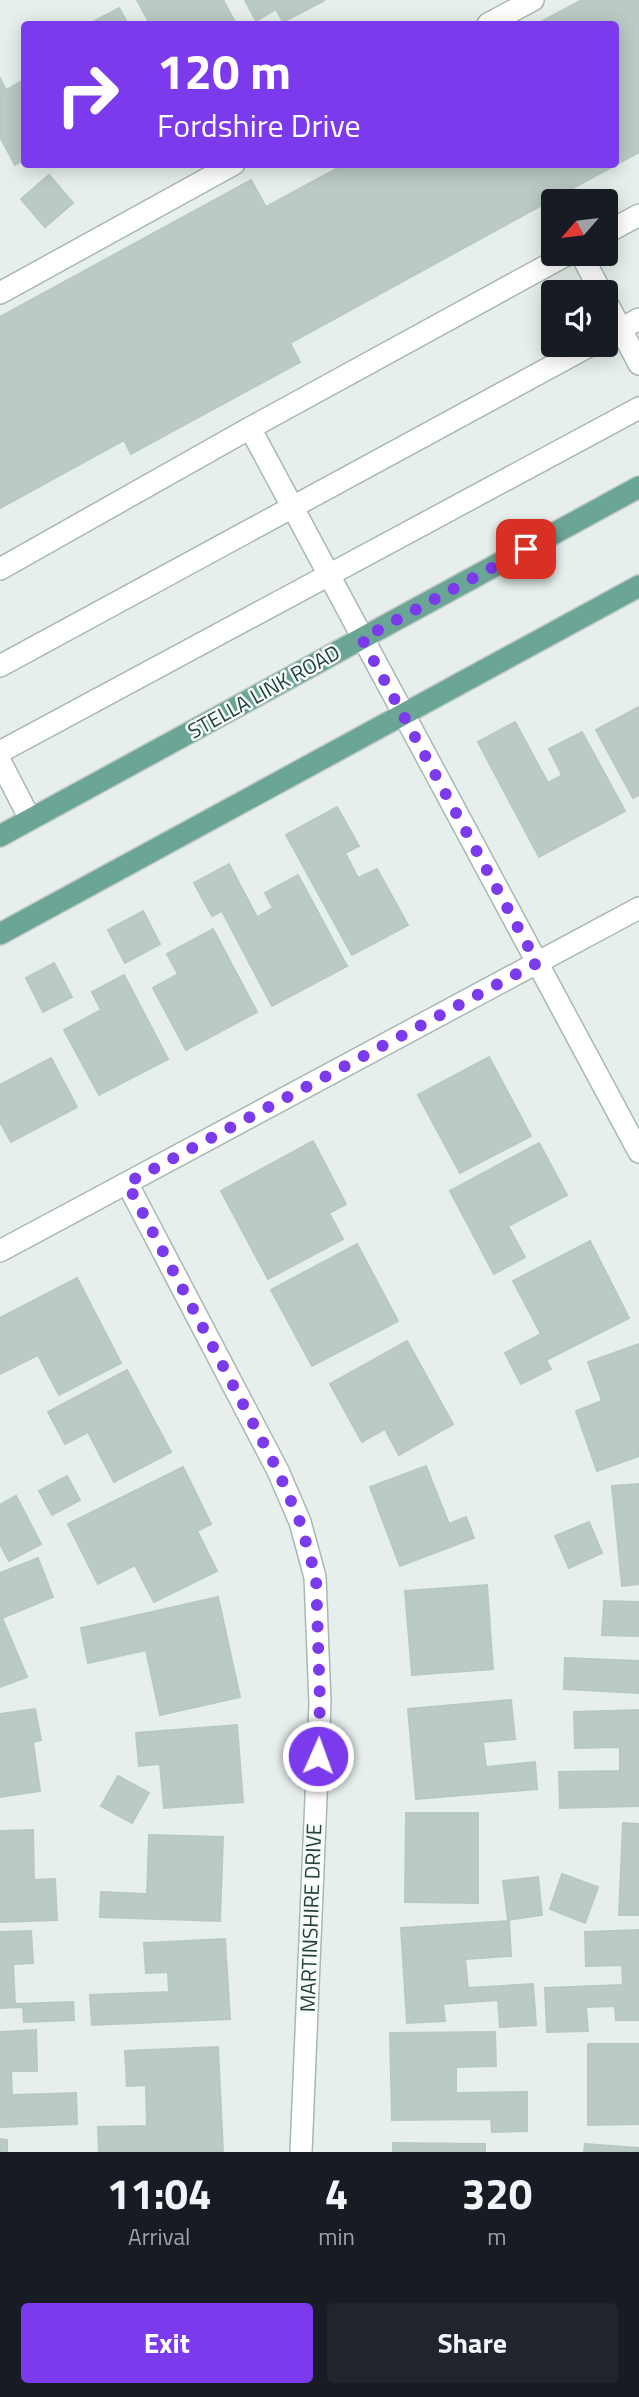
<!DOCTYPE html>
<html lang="en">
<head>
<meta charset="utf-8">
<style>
	:root { --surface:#171b24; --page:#20242c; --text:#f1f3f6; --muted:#9ea1a6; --accent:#7c3aed }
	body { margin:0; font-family:"Titillium Web",sans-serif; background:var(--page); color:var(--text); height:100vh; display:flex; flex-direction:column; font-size:26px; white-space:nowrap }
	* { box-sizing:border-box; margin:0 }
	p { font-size:23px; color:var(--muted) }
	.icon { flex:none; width:38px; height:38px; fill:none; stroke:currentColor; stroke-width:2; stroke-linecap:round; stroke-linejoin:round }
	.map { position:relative; height:2152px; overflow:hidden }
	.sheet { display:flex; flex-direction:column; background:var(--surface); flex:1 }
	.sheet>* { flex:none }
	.top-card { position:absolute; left:21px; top:21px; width:598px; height:147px; border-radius:7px; box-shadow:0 4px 18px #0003; background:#7c3aed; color:#fff; overflow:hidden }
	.needle { width:46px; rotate:242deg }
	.buttons { position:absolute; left:541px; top:189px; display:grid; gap:14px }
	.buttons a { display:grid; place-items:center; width:77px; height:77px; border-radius:7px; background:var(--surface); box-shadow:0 4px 18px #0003; font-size:35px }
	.pin { position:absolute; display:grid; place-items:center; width:60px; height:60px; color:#fff; margin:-30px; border-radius:14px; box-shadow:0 4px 10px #0006 }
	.me { position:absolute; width:77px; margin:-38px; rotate:2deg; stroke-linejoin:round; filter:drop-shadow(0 0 5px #0008) }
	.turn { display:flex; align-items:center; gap:24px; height:147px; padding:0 21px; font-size:32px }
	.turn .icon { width:91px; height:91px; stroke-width:2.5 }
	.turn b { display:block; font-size:49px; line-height:60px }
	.eta { display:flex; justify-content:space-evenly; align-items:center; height:119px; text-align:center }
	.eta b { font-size:42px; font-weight:700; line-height:49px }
	.action { display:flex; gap:14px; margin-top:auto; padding:14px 21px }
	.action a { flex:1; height:80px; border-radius:7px; background:var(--accent); color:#fff; font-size:28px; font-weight:700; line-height:80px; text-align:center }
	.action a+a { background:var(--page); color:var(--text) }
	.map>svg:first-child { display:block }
</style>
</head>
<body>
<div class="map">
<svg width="639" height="2152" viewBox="0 0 639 2152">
	<rect width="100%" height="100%" fill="#e6efeb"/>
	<g fill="#bbcac4" stroke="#b8c9c2" stroke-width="2">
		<path d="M137,0h86l13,24h-86z"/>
		<path d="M245,0h80l-42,22 -7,-13 -20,12z"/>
		<path d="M582,0h57v152l-349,191 10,19 -169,92 -7,-14 -124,68v-191l251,-137 15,27 79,-43h271v-140h-79z"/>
		<path d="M119,8l9,16h-39z"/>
		<path d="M0,78l6,12 18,-10v80l-9,5 -15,-28z"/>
		<path d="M49,175l24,28 -28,24 -24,-28z"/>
		<path d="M639,707v88l-6,3 -37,-68z"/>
		<path d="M515,722l33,61 14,-8 -13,-26 33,-17 43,79 -86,46 -61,-115z"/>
		<path d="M337,807l22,39 -14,7 13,25 19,-9 31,56 -56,30 -66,-120z"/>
		<path d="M229,864l28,53 16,-9 -8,-15 33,-18 49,91 -75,40 -50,-95 -10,5 -18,-33z"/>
		<path d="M143,911l17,33 -35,19 -17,-33z"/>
		<path d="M213,929l44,83 -71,38 -33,-62 25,-14 -11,-20z"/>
		<path d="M54,963l18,34 -29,15 -17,-34z"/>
		<path d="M124,975l44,84 -69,36 -35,-65 37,-20 -9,-18z"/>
		<path d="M489,1057l42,79 -71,37 -42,-78z"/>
		<path d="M51,1058l26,49 -66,35 -11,-20v-37z"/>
		<path d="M313,1141l33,63 -17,9 14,26 -75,40 -47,-88z"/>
		<path d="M539,1143l28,52 -59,31 17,31 -31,17 -44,-83z"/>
		<path d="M590,1241l39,77 -83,42 5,9 -30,15 -16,-31 36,-19 -28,-53z"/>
		<path d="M357,1244l41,77 -86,45 -41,-76z"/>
		<path d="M77,1278l44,85 -62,32 -21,-40 -38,19v-56z"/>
		<path d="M407,1341l46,83 -54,31 -14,-26 -23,13 -32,-58z"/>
		<path d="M639,1344v112l-42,15 -21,-60 26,-10 -14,-39z"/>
		<path d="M127,1370l44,82 -57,30 -26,-50 -23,12 -17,-32z"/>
		<path d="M426,1466l23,58 17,-7 8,21 -74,28 -30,-79z"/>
		<path d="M183,1467l28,57 -14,7 20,40 -63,31 -19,-37 -37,19 -30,-60z"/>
		<path d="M67,1476l13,24 -28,15 -13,-24z"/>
		<path d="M639,1484v100l-17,2 -10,-100z"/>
		<path d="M16,1496l25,48 -32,17 -9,-17v-39z"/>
		<path d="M589,1522l13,31 -33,15 -14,-32z"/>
		<path d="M38,1558l15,39 -51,21 25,59 -27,10v-114z"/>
		<path d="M487,1585l6,84 -81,6 -7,-84z"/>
		<path d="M218,1597l22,100 -80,18 -14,-65 -58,13 -7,-35z"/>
		<path d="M604,1601l35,1v34l-37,-1z"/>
		<path d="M565,1658l74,3v32l-75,-4z"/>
		<path d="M511,1700l4,39 -32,3 3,25 49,-5 2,27 -121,10 -8,-90z"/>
		<path d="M35,1709l6,31 -8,2 7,49 -40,6v-83z"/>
		<path d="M639,1710v96l-79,2 -1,-36 61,-1v-24l-45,1 -1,-36z"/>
		<path d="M237,1725l6,77 -79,6 -4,-44 -21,2 -3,-33z"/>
		<path d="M118,1776l31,17 -17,30 -31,-17z"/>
		<path d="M406,1813h72v90l-73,-1z"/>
		<path d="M623,1823l16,1v91h-20z"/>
		<path d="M33,1830l1,50 21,-1 2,41 -57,2v-91z"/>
		<path d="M149,1835l74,2 -3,84 -120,-4 1,-25 46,2z"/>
		<path d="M562,1874l36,13 -13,36 -35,-14z"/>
		<path d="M538,1877l4,38 -34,5 -5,-39z"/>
		<path d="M509,1921l2,35 -46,3 3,29 65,-4 3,41 -36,2 -2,-27 -55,4 2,17 -38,2 -6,-95z"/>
		<path d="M639,1930v90h-23l-1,-14 -29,1 2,24 -41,1 -2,-44 78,-3 -1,-20 -36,1 -1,-34z"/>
		<path d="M31,1931l2,32 -20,1 2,40 58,-2 1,18 -50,2 -1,-15 -23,1v-76z"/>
		<path d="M225,1939l5,80 -138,6 -2,-30 79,-3 -1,-20 -22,1 -2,-30z"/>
		<path d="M36,2030l1,41h-26l1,24 64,-2 1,31 -77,3v-95z"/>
		<path d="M495,2032l1,34 -40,1v26l71,-1v39l-35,1 -1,-13 -99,1 -2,-87z"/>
		<path d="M588,2044h51v80l-51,1z"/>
		<path d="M218,2047l5,105h-124l-1,-25 49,-1 -1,-41 -19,1 -2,-35z"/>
		<path d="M0,2139l7,1v12h-7z"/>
		<path d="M393,2143l92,1v8h-92z"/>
		<path d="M585,2144l54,4v4h-55z"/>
	</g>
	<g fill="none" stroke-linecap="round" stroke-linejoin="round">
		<defs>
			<g id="minor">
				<path d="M488,24l45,-24"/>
				<path d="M606,233l33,-18"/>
				<path d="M581,254l20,38"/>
				<path d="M0,293l234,-129"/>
				<path d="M606,301l33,63"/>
				<path d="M606,337l33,-18"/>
				<path d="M250,428l389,724"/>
				<path d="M0,569l250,-141 318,-174"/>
				<path d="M0,666l591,-321"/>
				<path d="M0,752l639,-344"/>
				<path d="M0,761l30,58"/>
				<path d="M127,1183l151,288 22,51 15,55 5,126 -19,449"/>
				<path d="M0,1251l639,-343"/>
			</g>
			<g id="major">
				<path d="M0,836l639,-349"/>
				<path d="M0,934l639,-348"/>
			</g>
		</defs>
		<use href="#minor" stroke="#a8b8b2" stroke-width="24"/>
		<use href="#major" stroke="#c2cac8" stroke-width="24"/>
		<use href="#minor" stroke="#fff" stroke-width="21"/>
		<use href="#major" stroke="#6aa596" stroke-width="21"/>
	</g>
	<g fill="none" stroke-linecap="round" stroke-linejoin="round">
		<path stroke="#7c3aed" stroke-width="12" stroke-dasharray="0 21.6" d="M318,1756l2,-53 -4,-126 -16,-55 -22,-51 -151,-288 410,-220 -175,-324 164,-90"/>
	</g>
	<g text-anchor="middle" stroke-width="5" stroke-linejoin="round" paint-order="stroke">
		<g font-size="21" fill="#24423a" stroke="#f7fbf9">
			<text transform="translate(264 692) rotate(-29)" y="7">STELLA LINK ROAD</text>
			<text transform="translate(311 1918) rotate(-88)" y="7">MARTINSHIRE DRIVE</text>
		</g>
	</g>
</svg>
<div class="buttons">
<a><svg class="needle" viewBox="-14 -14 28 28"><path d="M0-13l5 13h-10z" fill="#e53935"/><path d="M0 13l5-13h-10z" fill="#9ea1a6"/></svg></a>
<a><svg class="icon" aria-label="sound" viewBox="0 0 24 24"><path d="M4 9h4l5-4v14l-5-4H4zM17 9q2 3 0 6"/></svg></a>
</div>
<div class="pin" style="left:526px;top:549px;background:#d93025"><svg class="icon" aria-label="arrive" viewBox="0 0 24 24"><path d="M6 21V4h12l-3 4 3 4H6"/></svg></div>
<svg class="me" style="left:318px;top:1756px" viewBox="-20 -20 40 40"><circle r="17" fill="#7c3aed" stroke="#fff" stroke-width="3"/><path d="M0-11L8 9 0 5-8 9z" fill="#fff"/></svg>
<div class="top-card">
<div class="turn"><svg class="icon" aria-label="right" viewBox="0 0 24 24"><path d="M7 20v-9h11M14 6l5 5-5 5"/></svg><div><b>120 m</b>Fordshire Drive</div></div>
</div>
</div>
<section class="sheet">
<div class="eta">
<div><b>11:04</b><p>Arrival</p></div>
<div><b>4</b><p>min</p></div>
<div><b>320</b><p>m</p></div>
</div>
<div class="action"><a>Exit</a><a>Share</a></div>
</section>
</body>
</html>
